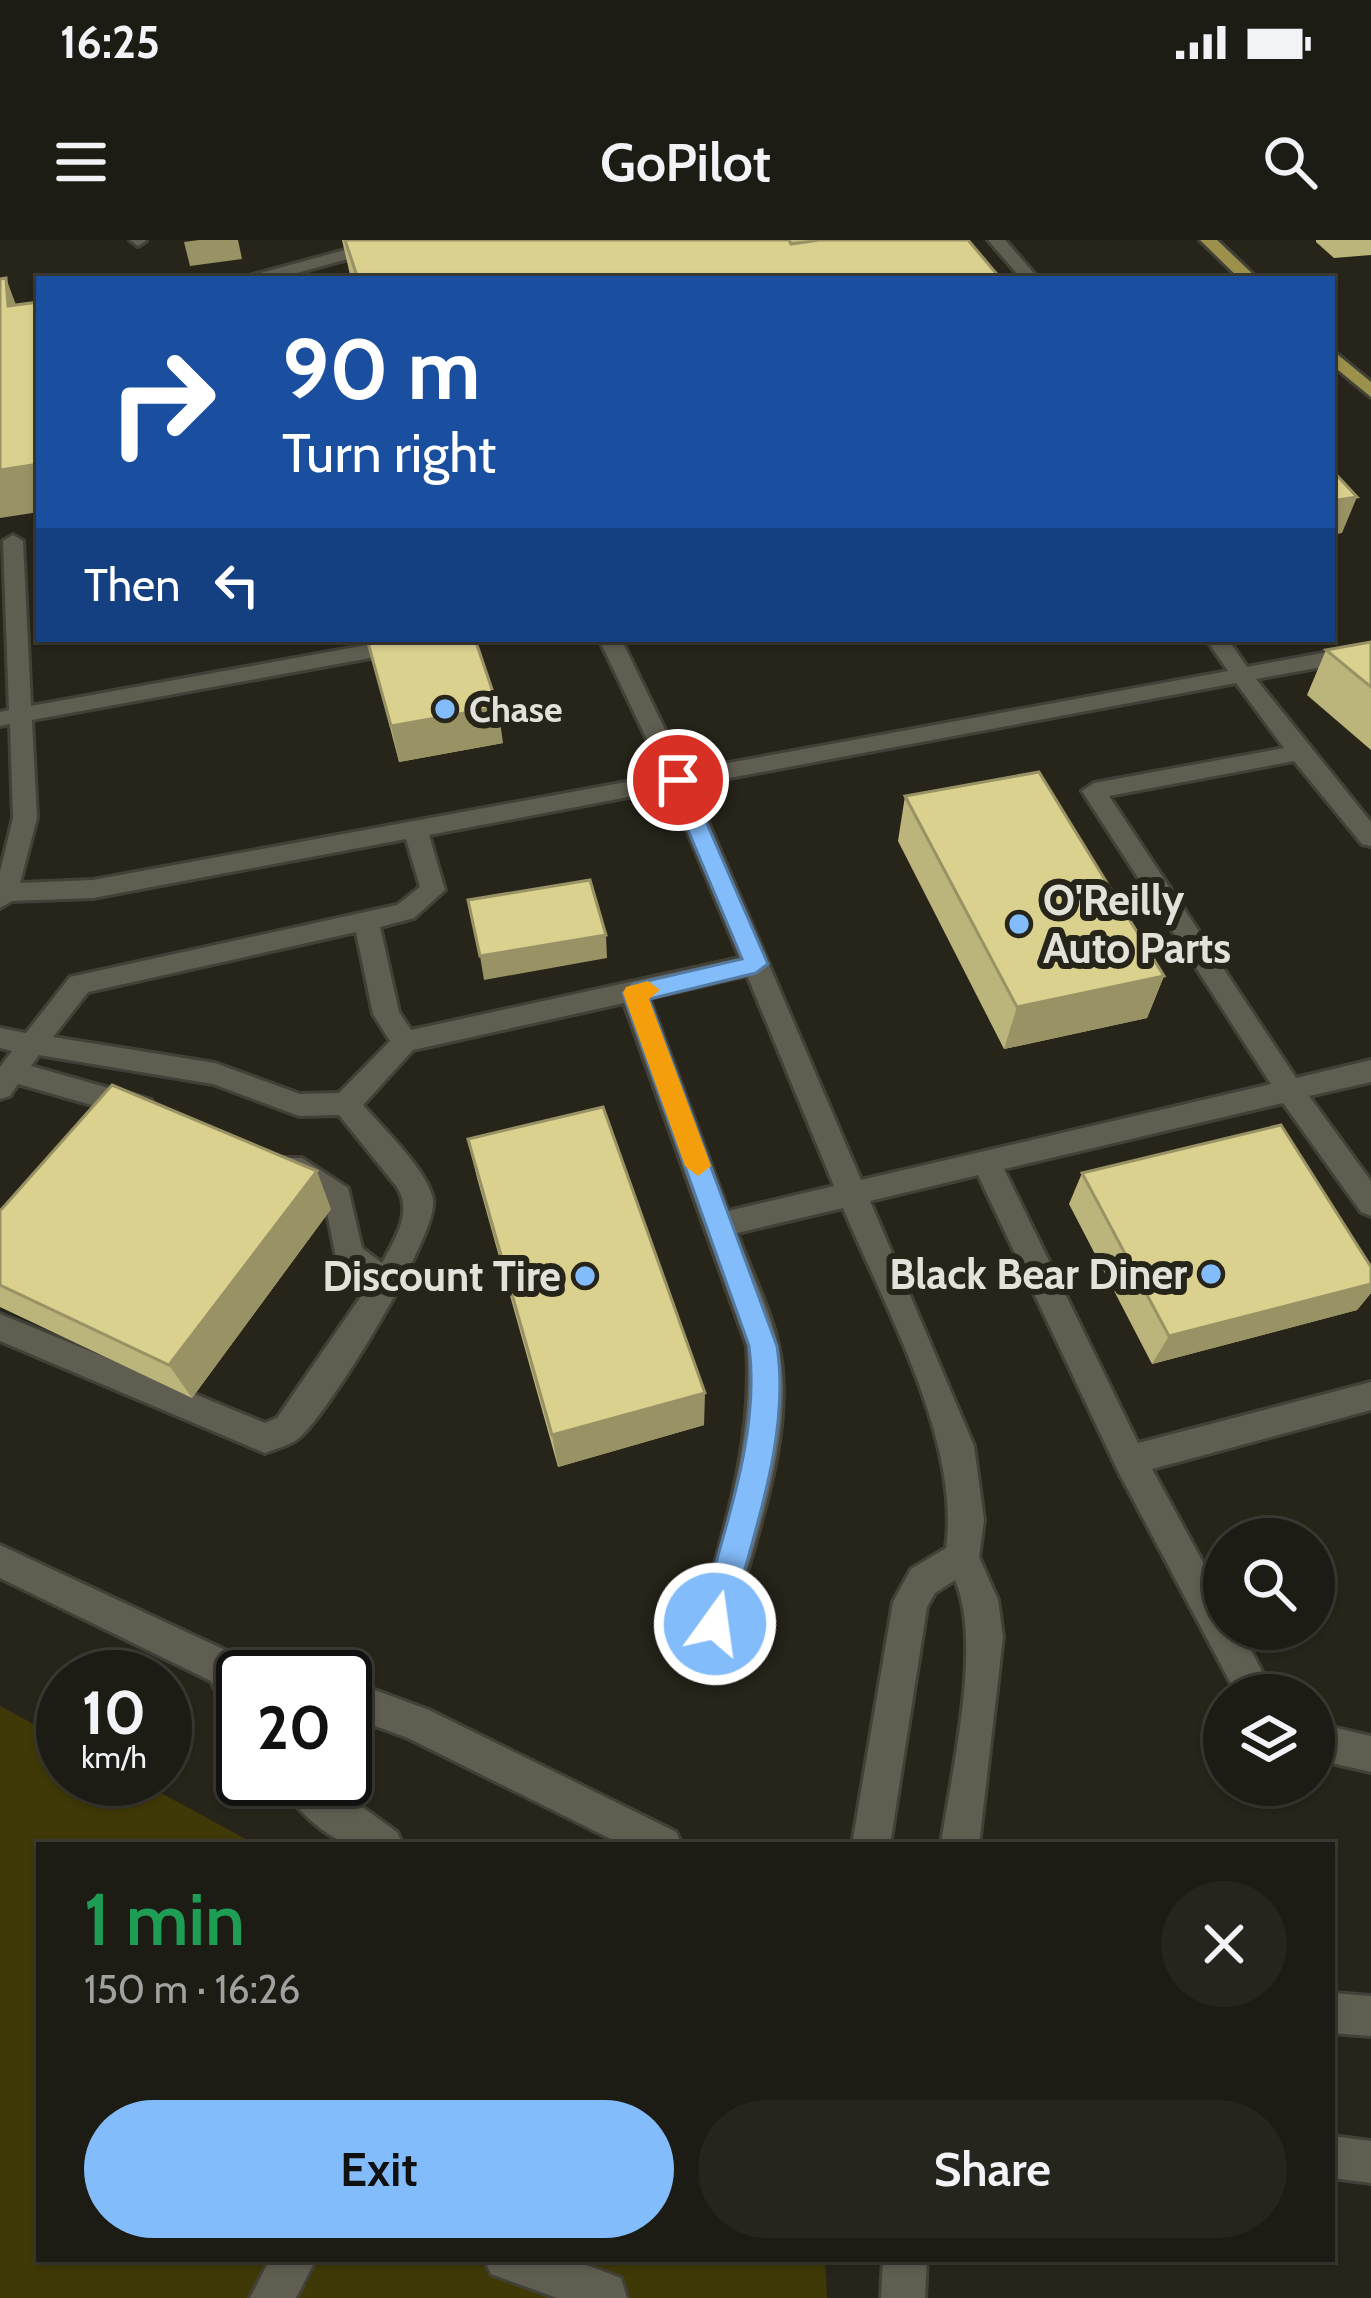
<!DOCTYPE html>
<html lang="en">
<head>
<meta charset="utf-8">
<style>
	:root { --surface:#1d1c14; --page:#25251d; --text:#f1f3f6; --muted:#a0a1a0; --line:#3b3a34; --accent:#82bcfa }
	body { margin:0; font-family:Cabin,sans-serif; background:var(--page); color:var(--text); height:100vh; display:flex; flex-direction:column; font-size:45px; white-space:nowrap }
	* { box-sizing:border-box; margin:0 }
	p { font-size:39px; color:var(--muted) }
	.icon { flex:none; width:66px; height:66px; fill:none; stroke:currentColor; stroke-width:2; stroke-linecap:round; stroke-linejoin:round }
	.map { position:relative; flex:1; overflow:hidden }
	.drawer { position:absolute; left:36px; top:1602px; width:1299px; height:420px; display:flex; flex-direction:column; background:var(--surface); border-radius:0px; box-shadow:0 3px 9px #0004,0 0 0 3px var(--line) }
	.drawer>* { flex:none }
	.top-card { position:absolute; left:36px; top:36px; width:1299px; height:366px; border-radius:0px; box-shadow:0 3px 9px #0004,0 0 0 3px var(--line); background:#1a4fa0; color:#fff; overflow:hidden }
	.controls { position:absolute; left:1203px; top:1278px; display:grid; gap:24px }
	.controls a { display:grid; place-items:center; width:132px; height:132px; border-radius:50%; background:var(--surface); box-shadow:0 3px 9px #0004,0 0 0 3px var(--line); font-size:60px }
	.speed { position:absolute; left:36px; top:1410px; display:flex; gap:24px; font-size:60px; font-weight:700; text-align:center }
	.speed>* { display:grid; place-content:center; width:156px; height:156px; border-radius:50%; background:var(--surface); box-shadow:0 3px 9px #0004,0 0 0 3px var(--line); line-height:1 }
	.speed small { font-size:30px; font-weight:400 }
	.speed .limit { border:6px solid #111; border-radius:18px; background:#fff; color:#111 }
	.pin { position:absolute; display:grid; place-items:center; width:102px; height:102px; color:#fff; margin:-51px; border:6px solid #fff; border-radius:50%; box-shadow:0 3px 12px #0007 }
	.me { position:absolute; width:132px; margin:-66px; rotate:14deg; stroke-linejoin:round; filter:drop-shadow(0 0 9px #0008) }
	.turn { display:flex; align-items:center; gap:42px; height:252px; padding:0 48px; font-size:54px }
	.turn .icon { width:156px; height:156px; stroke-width:2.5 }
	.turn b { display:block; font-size:84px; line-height:102px }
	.then { display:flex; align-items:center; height:114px; padding:0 48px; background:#0003; gap:24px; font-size:45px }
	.round { display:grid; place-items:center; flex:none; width:126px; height:126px; border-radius:63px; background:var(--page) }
	.summary { display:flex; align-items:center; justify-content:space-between; height:204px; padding:0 48px }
	h1 { font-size:72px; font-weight:600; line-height:90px; color:#1e9e55 }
	.cta { display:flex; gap:24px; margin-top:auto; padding:24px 48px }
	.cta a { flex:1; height:138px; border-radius:72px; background:var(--accent); color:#111; font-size:48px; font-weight:600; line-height:138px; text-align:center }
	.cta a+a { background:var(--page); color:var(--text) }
	.status { display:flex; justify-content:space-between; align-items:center; height:84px; padding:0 60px; background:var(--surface); direction:ltr }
	.status svg { height:33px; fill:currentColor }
	header { display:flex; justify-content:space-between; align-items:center; height:156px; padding:0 48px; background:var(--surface); font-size:54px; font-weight:600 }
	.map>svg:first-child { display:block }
</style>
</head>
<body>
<div class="status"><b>16:25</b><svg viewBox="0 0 49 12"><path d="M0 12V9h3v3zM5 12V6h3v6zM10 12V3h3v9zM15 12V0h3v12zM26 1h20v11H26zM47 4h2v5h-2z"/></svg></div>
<header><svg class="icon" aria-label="menu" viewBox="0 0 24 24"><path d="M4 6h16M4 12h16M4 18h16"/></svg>GoPilot<svg class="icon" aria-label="search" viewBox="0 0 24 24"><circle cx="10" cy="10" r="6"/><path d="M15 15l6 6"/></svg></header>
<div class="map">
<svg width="1371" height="2058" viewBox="0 0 1371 2058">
	<rect width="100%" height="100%" fill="#27251a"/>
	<path fill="#3f3907" d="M0,1466l63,34v39h72l122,66h-218v414h786l2,39h-827z"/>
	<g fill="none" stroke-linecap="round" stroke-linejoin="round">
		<defs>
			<g id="minor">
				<path d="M130,0h16v1l-8,5z"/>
				<path d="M382,0h35l-142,39h-37z"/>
				<path d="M988,0h17l34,39h-17z"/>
				<path d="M13,295l10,6 8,165 369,-67h47l-11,7 -404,74 5,98 -17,65 73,-3 571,-105 -65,-136h22l64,132 543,-100 -22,-32h22l19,28 124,-23v14l-115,21 115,143v24l-9,-2 -68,-83 -185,35 187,282 75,-18v22l-62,14 62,85v35l-10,-4 -78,-109 -279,66 134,274 233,-61v28l-219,59 72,132v28h16l34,66h-37l-119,-224 -140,-296 -108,26 104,245 10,74 -5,37 19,43 5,37 -24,208h-38c10,-72 42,-201 14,-265l-20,13 -8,14 -37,238h-38l41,-243 18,-33 35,-21c15,-107 -62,-242 -103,-340l-106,25c13,37 33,75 41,112 20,85 -25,198 -46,280l-5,12 -12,5 -12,-5 -5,-12c25,-93 56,-182 49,-279l-123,-343 -211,47 -50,55c19,22 66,67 70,95 6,34 -106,216 -134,238 -8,7 -24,11 -34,15l-265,-112v-27l265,109 12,-5 91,-132 -31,-23 -12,-61 -43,-28 -4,-8 4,-8h20l46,30 14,60 20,15c13,-24 31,-51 15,-76l-58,-72 -40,1 -86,-32 -174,-29 -8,11 120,34 4,8 -14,11 -123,-35 -8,12 -10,3v-32l12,-16 -12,-3v-20l26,5 44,-56 327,-72 23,-18 -14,-48 -313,59 -81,3 -12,7v-36l13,-54 -3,-94 -10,2v-14l9,-2 -6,-169zM1236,443l48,65 -190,35 -12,8 189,293 -410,96 -169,-395zM670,549l70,169 -329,72 -12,-18 -19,-85 34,-9 31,-28 -16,-55zM356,692l17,82 17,27 -51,52 -39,1 -85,-31 -162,-26 35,-45zM747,735l87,211 -106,25 -79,-213z"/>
				<path d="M0,1305l227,106 49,13 5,13h-38v48l-13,-5 -19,-39 -211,-103z"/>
				<path d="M345,1439l84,31 247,122 6,13h-59l-215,-107 -63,-23z"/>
				<path d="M1314,1483l57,13v36l-57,-13z"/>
				<path d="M279,1539h44l74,53 6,13c-15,0 -36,4 -51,0 -27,-7 -63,-41 -73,-66z"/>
				<path d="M1332,1753l39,3v40l-39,-3z"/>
				<path d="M1332,1896l39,5v42l-39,-5z"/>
				<path d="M270,2019h46l-20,39h-46z"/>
				<path d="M484,2019h86l51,19 6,20h-70l-66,-24z"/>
				<path d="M883,2019h44l-2,39h-44z"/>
			</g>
			<g id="major">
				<path d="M1200,0h17l41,39h-18z"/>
				<path d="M1332,110l39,32v15l-39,-32z"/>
			</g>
		</defs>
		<use href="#minor" stroke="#424138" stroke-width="6"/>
		<use href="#major" stroke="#424138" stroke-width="6"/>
		<use href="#minor" fill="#605e51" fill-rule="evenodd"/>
		<use href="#major" fill="#9b914d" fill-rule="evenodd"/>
	</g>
	<g fill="#bbb47b">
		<path d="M342,0h626l33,39h-650z"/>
		<path d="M1316,0h55v15l-37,3 -18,-16z"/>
		<path d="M367,399l136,104 -104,19z"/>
		<path d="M1371,402v108l-64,-55 19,-45z"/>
		<path d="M905,556l259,180 -17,42 -143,31 -106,-208z"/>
		<path d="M468,899l236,286 -146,42 -81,-289z"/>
		<path d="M1082,933l289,94v26l-14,17 -205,54 -83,-160z"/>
		<path d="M331,969l-139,189 -192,-91v-96z"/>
	</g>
	<g fill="#999264">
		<path d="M199,0h39l4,19 -52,7 -6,-24z"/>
		<path d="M6,38l16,43 -14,-15z"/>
		<path d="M39,224v48l-39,6v-48z"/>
		<path d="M1357,257l-15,36 -10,2v-34z"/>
		<path d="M498,467l5,36 -104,19 -8,-36z"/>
		<path d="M606,695l1,23 -123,22 -4,-24z"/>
		<path d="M1164,736l-17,42 -143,31 13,-42z"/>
		<path d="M317,931l14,38 -139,189 -23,-33z"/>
		<path d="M1371,1044v9l-14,17 -205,54 17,-28z"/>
		<path d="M705,1153l-1,32 -146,42 -6,-32z"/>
	</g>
	<g fill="#dad18f" stroke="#999264" stroke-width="3">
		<path d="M345,0h444l2,4 28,-4h149l33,39h-643z"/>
		<path d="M6,38l2,28 31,-4v162l-39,6v-191z"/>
		<path d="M1332,230l25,27 -25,4z"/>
		<path d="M367,399h108l23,68 -107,19z"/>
		<path d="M1371,402v45l-45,-37z"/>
		<path d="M1039,532l125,204 -147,31 -112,-211z"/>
		<path d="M590,640l16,55 -126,21 -12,-56z"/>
		<path d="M112,845l205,86 -148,194 -169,-80v-74z"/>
		<path d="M603,867l102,286 -153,42 -84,-296z"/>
		<path d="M1281,885l90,142v17l-202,52 -87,-163z"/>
	</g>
	<path fill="#82bcfa" stroke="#547aa2" stroke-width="3" d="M678,533l10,7 80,184 -12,9 -107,26 128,347c14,91 -25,190 -47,278l-4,12 -11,4 -12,-4 -4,-12c22,-88 62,-187 50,-278l-126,-353 11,-9 108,-25 -75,-179z"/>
	<path fill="#f59e0b" d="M648,741l12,9 -11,9 62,167 -13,10 -13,-10 -62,-173 3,-6z"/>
	<g fill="#82bcfa" stroke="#27251a" stroke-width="4.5">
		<circle cx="445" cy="469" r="12"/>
		<circle cx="1019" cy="684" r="12"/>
		<circle cx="1211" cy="1034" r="12"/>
		<circle cx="585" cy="1036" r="12"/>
	</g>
	<g text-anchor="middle" stroke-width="12" stroke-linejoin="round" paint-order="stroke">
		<g font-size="36" font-weight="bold" fill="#e2e1da" stroke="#27251a" text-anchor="start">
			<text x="469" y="482">Chase</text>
		</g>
		<g font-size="42" font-weight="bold" fill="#e2e1da" stroke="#27251a" text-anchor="end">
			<text x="1043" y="675" text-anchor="start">O'Reilly<tspan x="1043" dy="48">Auto Parts</tspan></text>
			<text x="1187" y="1049">Black Bear Diner</text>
			<text x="561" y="1051">Discount Tire</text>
		</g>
	</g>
</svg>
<div class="controls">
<a><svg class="icon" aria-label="search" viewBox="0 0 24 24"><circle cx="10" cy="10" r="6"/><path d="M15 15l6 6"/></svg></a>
<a><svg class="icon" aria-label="layers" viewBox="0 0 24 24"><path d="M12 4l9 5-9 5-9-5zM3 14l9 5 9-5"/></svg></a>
</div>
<div class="speed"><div>10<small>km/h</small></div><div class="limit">20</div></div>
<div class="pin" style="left:678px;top:540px;background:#d93025"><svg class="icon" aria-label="arrive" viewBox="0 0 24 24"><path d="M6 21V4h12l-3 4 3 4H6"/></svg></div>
<svg class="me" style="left:715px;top:1384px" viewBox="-20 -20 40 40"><circle r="17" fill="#82bcfa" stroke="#fff" stroke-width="3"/><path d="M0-11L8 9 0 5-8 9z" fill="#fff"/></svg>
<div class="top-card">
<div class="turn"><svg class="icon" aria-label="right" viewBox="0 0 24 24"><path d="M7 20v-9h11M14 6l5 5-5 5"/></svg><div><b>90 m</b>Turn right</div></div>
<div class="then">Then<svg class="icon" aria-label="left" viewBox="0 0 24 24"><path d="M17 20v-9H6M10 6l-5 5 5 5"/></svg></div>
</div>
<section class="drawer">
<div class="summary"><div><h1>1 min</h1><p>150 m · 16:26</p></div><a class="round"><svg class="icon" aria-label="close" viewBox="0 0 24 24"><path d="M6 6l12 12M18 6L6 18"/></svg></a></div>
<div class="cta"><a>Exit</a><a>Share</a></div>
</section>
</div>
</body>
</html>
